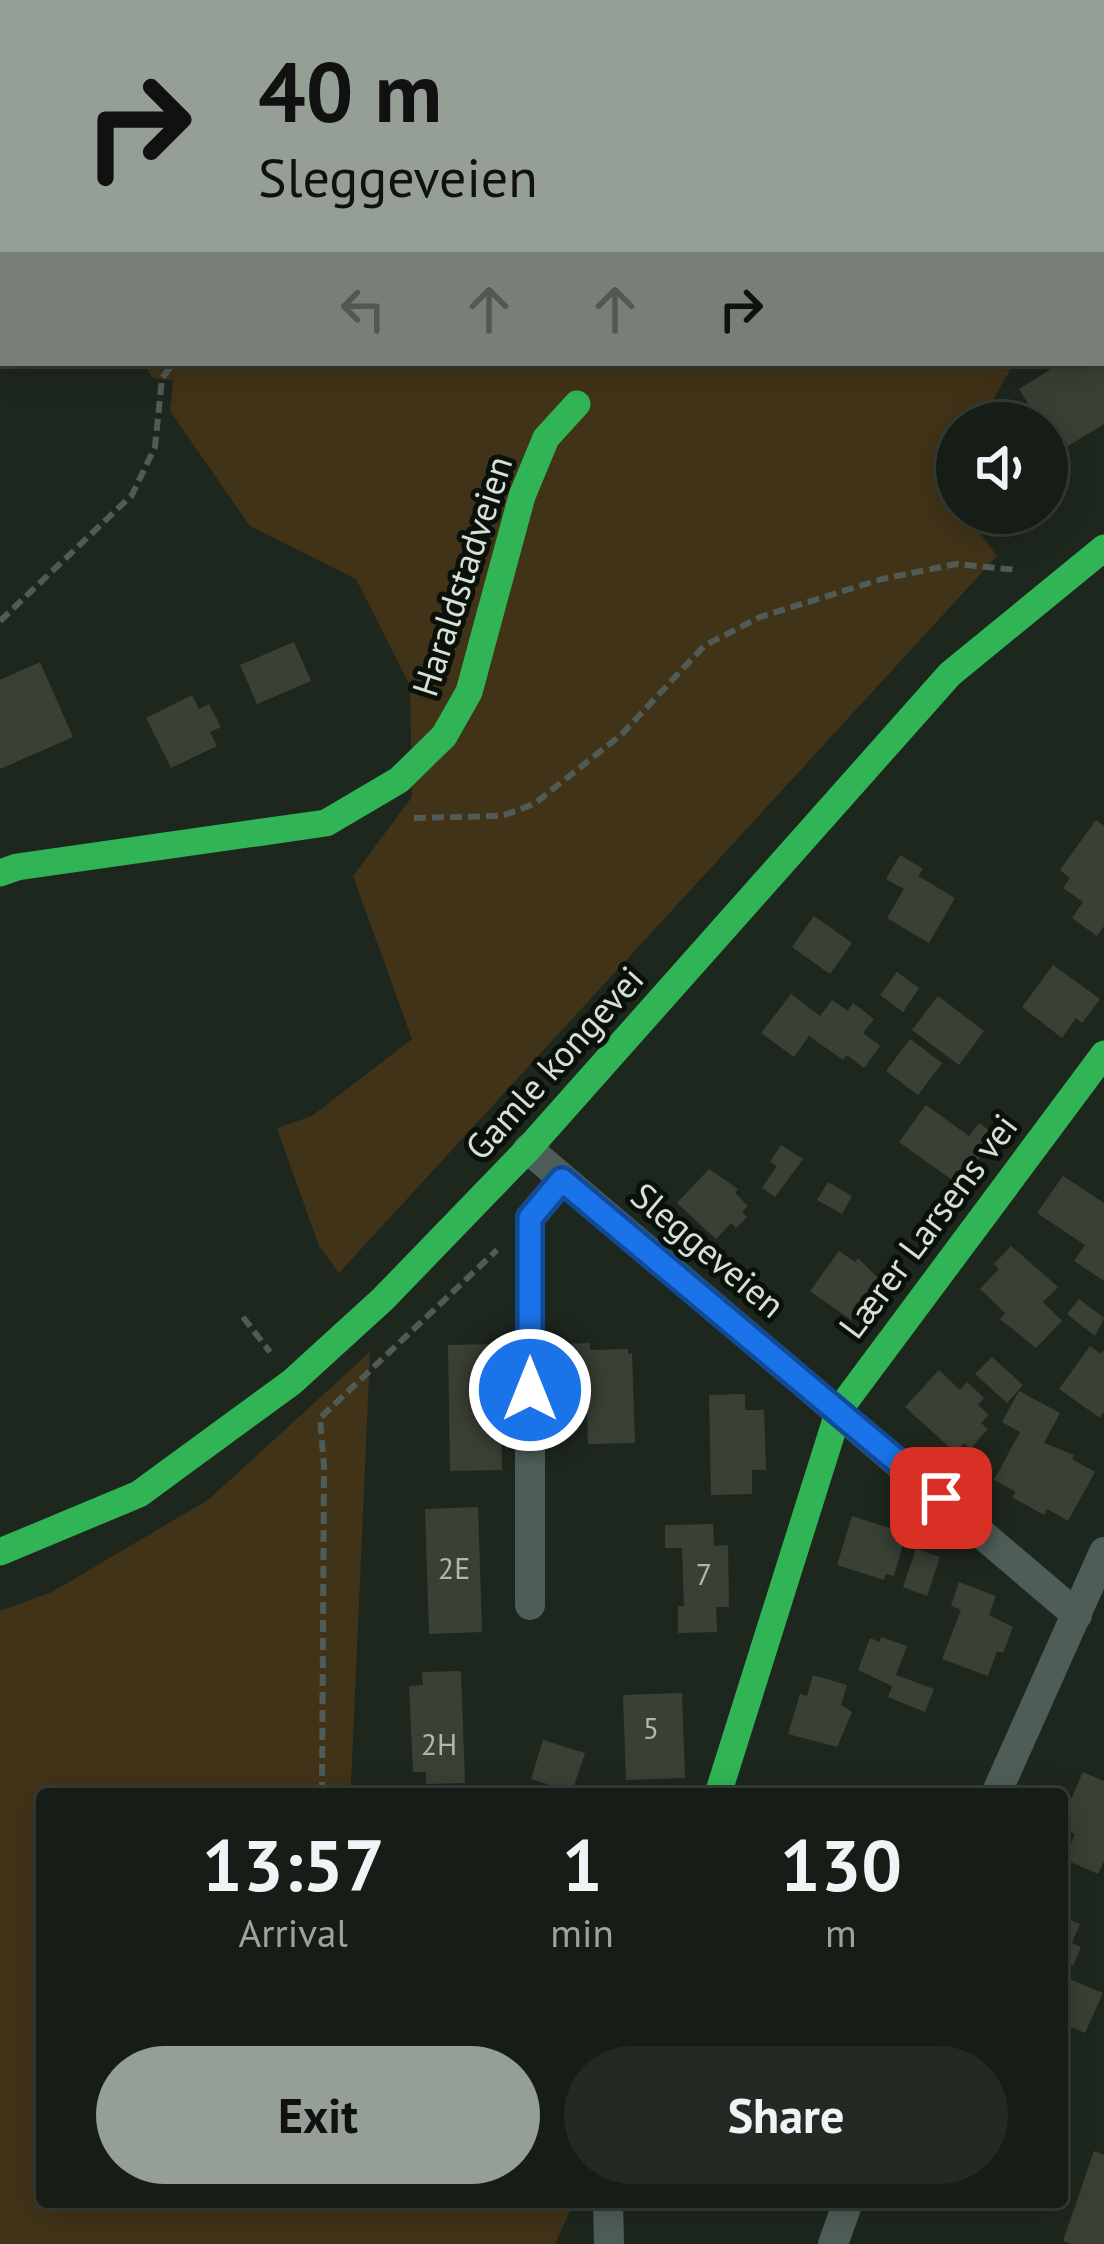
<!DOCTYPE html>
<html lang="en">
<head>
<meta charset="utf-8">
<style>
	:root { --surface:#161d16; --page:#232a23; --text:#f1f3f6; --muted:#9ea2a1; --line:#353b35; --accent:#969f95 }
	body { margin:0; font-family:"PT Sans",sans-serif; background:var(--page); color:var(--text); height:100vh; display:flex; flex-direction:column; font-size:45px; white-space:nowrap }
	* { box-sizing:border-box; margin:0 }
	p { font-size:39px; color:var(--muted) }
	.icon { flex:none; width:66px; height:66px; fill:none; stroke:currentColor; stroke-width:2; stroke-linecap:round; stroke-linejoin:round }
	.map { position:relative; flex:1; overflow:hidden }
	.drawer { position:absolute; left:36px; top:1788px; width:1032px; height:420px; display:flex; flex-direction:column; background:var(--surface); border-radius:12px; box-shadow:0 6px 30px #0003,0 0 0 3px var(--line) }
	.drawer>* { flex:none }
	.top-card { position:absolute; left:0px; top:0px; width:1104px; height:366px; box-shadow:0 6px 30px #0003,0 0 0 3px var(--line); background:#969f95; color:#111; overflow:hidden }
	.tools { position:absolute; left:936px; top:402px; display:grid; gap:24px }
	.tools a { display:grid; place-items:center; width:132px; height:132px; border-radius:50%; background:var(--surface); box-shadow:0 6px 30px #0003,0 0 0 3px var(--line); font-size:60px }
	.pin { position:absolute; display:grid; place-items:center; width:102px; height:102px; color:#fff; margin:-51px; border-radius:24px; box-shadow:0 6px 18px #0006 }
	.me { position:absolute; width:132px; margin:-66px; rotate:0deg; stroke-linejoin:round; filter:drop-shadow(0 0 9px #0008) }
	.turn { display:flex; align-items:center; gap:42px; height:252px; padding:0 60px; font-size:54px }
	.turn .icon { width:156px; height:156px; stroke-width:2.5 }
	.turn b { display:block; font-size:84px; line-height:102px }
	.lanes { display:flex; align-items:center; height:114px; padding:0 60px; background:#0003; justify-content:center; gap:60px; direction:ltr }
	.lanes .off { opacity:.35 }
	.eta { display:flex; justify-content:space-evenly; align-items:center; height:204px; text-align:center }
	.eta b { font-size:72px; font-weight:700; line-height:84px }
	.primary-button { display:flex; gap:24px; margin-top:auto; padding:24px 60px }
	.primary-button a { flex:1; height:138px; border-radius:72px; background:var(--accent); color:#111; font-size:48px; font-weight:700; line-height:138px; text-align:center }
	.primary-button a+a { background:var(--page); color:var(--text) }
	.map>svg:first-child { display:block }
</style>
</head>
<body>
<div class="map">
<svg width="1104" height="2244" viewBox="0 0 1104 2244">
	<rect width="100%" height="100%" fill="#1e271e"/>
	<g fill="#413318">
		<path d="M0,0h384l-381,3v117z"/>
		<path d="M612,0h492v202l-3,5v-204h-492z"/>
		<path d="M145,363h869l-34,60h-23v41l-12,22 12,16v11h8l32,43 -658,717 -20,-27 -42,-118 35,-12 100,-77 -59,-163 59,-79 -2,-111 -54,-107 -106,-53 -80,-115 3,-31 -21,-2z"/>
		<path d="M370,1352l-19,432 4,10h-313v408h532l-19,42h-555v-633l52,-19 156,-92z"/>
	</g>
	<g fill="#3b4035">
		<path d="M1061,363h43v61l-57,35v-36h-39l23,-15 -12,-19z"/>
		<path d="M294,642l17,39 -54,23 -17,-39z"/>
		<path d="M40,662l33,75 -73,32v-89z"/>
		<path d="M192,695l7,14 10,-5 12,23 -11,5 7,14 -46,22 -25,-50z"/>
		<path d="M1096,820l8,6v100l-7,10 -25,-18 11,-16 -20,-14 7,-10 -10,-8z"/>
		<path d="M900,855l23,14 -5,7 37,22 -26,45 -42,-25 17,-29 -18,-10z"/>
		<path d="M814,916l38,27 -22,31 -38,-27z"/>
		<path d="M1053,965l47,34 -18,24 -6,-5 -14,20 -40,-31z"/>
		<path d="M897,972l22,16 -16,24 -23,-17z"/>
		<path d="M791,994l29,22 12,-16 16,11 5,-8 21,16 -11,14 17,13 -16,22 -17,-13 -4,5 -34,-24 -15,21 -33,-24z"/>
		<path d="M938,996l46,35 -25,34 -47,-35z"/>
		<path d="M910,1039l32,24 -24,32 -32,-24z"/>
		<path d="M926,1105l43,31 10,-13 24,17 -13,18 -7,-5 -24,32 -60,-43z"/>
		<path d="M781,1145l22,14 -28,38 -13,-9 15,-22 -7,-4z"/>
		<path d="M709,1169l29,20 -3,4 13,13 -6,6 5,5 -11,11 -5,-5 -15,16 -39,-36z"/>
		<path d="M1063,1176l41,27v78l-30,-20 11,-16 -48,-32z"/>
		<path d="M828,1182l24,14 -10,18 -25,-14z"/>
		<path d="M1011,1246l47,41 -15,15 19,19 -26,27 -36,-29 5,-6 -25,-24 19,-20 -5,-5z"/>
		<path d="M839,1251l16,11 3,-4 22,22 -29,40 -41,-29z"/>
		<path d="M1079,1299l25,19 -9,18 -28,-22z"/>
		<path d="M590,1343v7l38,-1v5l4,-1 3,90 -47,1 -2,-55h-29v-45z"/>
		<path d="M500,1344l2,126 -52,1 -2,-126z"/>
		<path d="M1090,1346l11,8 3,-4v62l-4,6 -41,-29z"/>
		<path d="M992,1357l31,28 -16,18 -32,-29z"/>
		<path d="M939,1370l21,20 7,-8 17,16 -6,7 11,10 -8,8 7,6 -17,19 -7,-5 -9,9 -50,-45z"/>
		<path d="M1019,1391l41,22 -16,30 30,12 -2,4 23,13 -27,49 -21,-12 -3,6 -32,-18 4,-5 -22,-12 26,-48 -18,-10z"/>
		<path d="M745,1394v16h19l2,60h-14v24l-41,1 -2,-100z"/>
		<path d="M478,1507l4,125 -53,2 -4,-125z"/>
		<path d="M852,1516l47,15 -3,8 8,2 -10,35 -8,-2 -2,6 -47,-15z"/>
		<path d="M713,1524l1,22 14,-1 1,62h-13l1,25 -39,1v-27h6l-2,-58h-17v-23z"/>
		<path d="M916,1549l24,8 -13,39 -24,-9z"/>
		<path d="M959,1582l37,14 -7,19 24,12 -10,26 -6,-2 -9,25 -46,-17 19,-49 -10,-4z"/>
		<path d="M881,1637l26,9 -11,29 38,14 -9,23 -37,-15 4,-11 -34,-16 12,-32 10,4z"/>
		<path d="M461,1671l4,112 -39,1v-12h-13l-4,-86 14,-1 -1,-13z"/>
		<path d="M813,1675l34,10 -6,20 11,7 -15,35 -49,-13 12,-40 7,2z"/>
		<path d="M682,1693l3,85 -59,2 -3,-85z"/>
		<path d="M543,1740l42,13 -13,39 -41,-13z"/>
		<path d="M1083,1772l21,9v80l-6,13 -34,-15 11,-25 -13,-6v-8z"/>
		<path d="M1062,1916l18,8 -8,19 9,4 -8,19 -11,-4z"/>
		<path d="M1062,1976l41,17 -18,40 -23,-10z"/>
		<path d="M1094,2151l10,4v89h-32l-9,-3z"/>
	</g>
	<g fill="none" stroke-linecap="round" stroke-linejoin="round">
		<g stroke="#505b55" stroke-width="6" stroke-dasharray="12 6" stroke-linecap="butt">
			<path d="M623,3l3,-3"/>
			<path d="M0,621l132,-126 23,-48 7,-69 12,-15"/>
			<path d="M414,818l88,-2 32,-12 87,-69 83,-89 56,-29 122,-38 74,-15 61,6"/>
			<path d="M243,1317l27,35"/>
			<path d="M322,1794l2,-328 -4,-48 177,-168"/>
		</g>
		<g stroke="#4f5d58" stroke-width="30">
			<path d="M528,1149l549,466"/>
			<path d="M530,1605v-387l32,-38"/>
			<path d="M996,1794l108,-242"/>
			<path d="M608,2202l1,42"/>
			<path d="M833,2244l15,-42"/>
		</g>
		<g stroke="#30b455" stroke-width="27">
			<path d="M0,873l17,-6 309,-44 73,-43 45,-44 25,-44 53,-196 24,-58 31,-34"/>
			<path d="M0,1552l139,-58 153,-112 91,-83 145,-150 422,-475 154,-126"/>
			<path d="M718,1794l121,-384 265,-356"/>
		</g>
	</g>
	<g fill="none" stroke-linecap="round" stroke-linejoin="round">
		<defs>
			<path id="route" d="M530,1390v-172l32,-38 379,318"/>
		</defs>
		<use href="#route" stroke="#114b97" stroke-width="30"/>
		<use href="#route" stroke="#1a73e8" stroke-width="21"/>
	</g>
	<g text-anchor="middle" stroke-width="10" stroke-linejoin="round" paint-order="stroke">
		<g font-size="30" fill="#afb8ad">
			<text x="454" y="1579">2E</text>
			<text x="704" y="1585">7</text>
			<text x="651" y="1739">5</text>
			<text x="439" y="1755">2H</text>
		</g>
		<g font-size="36" fill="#d6e0d5" stroke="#0a110a">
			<text transform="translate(462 576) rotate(-72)" y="13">Haraldstadveien</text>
			<text transform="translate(554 1063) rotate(-48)" y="13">Gamle kongevei</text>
			<text transform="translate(928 1226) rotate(-53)" y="13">Lærer Larsens vei</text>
			<text transform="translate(708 1250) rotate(40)" y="13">Sleggeveien</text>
		</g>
	</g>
</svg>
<div class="tools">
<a><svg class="icon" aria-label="sound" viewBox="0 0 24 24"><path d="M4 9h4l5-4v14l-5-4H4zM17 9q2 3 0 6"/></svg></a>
</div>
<div class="pin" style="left:941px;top:1498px;background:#d93025"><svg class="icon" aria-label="arrive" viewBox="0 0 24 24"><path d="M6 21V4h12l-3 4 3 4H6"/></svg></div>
<svg class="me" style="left:530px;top:1390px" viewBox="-20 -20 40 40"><circle r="17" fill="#1a73e8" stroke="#fff" stroke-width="3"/><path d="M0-11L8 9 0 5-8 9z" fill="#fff"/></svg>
<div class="top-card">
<div class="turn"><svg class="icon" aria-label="right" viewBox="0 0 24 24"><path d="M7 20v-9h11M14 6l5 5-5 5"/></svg><div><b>40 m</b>Sleggeveien</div></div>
<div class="lanes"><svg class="icon off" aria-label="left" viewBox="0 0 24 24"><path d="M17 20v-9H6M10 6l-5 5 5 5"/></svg><svg class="icon off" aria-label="ahead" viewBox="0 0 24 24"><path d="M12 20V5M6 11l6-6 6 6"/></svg><svg class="icon off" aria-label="ahead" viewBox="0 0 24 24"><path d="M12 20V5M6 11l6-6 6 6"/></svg><svg class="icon" aria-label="right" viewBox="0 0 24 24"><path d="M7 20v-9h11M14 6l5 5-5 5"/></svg></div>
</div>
<section class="drawer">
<div class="eta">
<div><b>13:57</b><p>Arrival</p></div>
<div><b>1</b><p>min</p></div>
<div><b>130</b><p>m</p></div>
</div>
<div class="primary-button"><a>Exit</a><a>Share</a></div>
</section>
</div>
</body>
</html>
